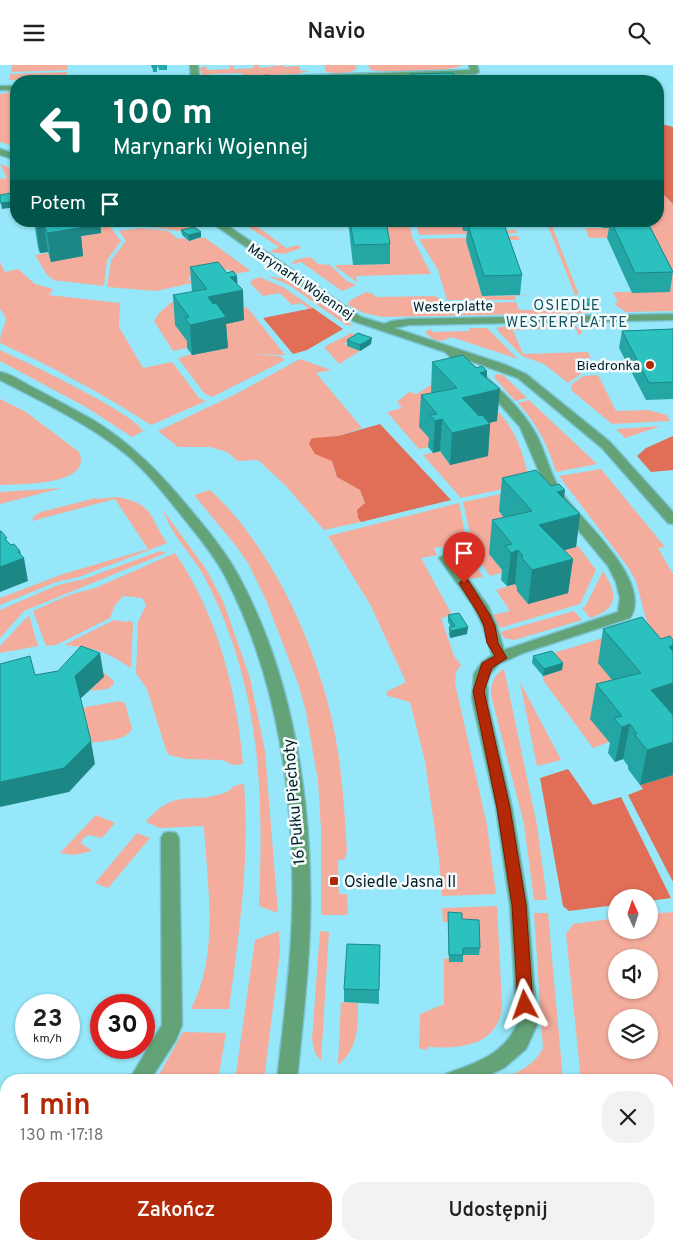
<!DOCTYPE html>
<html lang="pl">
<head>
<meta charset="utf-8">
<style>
	:root { --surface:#fff; --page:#f2f2f2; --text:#202124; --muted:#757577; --accent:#b32806 }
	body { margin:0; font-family:Overpass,sans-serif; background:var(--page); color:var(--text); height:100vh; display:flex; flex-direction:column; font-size:19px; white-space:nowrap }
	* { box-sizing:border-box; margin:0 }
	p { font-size:16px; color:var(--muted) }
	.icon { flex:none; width:28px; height:28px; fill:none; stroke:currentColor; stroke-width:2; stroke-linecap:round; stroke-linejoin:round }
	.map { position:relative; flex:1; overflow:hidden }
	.panel { position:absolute; left:0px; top:1009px; width:674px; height:176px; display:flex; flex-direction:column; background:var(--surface); border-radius:20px 20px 0 0; box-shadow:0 1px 4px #0004 }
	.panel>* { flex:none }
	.top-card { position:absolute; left:10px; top:10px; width:654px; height:152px; border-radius:20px; box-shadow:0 1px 4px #0004; background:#00695c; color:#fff; overflow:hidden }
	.needle { width:32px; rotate:357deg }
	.controls { position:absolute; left:608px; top:824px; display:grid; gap:10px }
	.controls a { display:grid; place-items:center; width:50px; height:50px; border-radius:50%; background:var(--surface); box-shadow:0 1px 4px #0004; font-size:25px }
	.speed { position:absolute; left:15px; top:929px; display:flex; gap:10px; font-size:25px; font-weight:700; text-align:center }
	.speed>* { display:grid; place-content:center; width:65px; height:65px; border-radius:50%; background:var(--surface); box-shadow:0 1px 4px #0004; line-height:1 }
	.speed small { font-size:12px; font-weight:400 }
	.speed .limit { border:8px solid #d22; background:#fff; color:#111 }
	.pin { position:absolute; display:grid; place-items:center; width:42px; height:42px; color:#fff; margin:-51px -21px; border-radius:50% 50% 50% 0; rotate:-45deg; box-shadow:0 0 5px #0007 }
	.pin .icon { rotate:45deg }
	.me { position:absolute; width:55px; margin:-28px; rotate:356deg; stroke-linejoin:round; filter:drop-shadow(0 0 4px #0008) }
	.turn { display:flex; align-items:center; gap:18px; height:105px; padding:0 20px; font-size:22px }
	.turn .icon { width:65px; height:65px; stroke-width:2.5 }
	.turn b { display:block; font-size:35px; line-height:42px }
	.then { display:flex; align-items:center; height:48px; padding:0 20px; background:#0003; gap:10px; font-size:19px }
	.round { display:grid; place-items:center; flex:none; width:52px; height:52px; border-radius:20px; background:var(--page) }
	.head { display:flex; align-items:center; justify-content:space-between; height:85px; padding:0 20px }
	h1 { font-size:30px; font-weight:600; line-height:38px; color:var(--accent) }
	.action { display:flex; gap:10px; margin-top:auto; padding:10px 20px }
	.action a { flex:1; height:58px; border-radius:20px; background:var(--accent); color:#fff; font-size:20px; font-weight:600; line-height:58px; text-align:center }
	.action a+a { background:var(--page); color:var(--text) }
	header { display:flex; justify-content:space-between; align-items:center; height:65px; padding:0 20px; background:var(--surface); font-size:22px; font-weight:600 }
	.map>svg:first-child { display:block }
</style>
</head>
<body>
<header><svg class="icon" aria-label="menu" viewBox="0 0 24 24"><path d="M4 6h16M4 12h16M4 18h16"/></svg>Navio<svg class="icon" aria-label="search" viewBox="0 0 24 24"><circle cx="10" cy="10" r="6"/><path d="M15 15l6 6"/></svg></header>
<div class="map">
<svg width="673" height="1184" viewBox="0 0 673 1184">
	<rect width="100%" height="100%" fill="#96e7f9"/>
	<g fill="#f4ad9c" fill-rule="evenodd">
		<path d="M12,0h56l-1,5 -56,2z"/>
		<path d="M230,0l4,1v3l20,-1v-3h5v3l24,-3 1,2 15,-1 2,5h8l-11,3 -55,2 -1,-3 -32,1v4c-8,0 -9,-3 -10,-10l6,-2 1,4 23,-1z"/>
		<path d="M324,0h32l1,3c-8,7 -21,5 -31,4z"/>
		<path d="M368,0h95c-10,7 -78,8 -92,5z"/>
		<path d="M67,7l-1,6 -57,2 1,-6z"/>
		<path d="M454,9l13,5 -2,2h-21l-2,-3 -106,3 3,-2 32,-3z"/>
		<path d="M8,26h8v56l-16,-5v-48l7,-1z"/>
		<path d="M0,99l16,6 -5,4 5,1v23l-16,-3v-16l7,-1z"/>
		<path d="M658,124l15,15v107l-47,1 -12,-8 4,-2 -5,-10h56l-26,-55 -54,1 -4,-10 52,-1 -2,-6h23z"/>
		<path d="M145,156h44l10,8 -13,3 -36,-5z"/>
		<path d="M239,156h11l36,27 13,-3 2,3 -17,6 -15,-2 10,-5z"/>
		<path d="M382,156h27l3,16 19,37 -75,2 1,6 -20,-14 -2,-3 55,-1z"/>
		<path d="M416,156h45l36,9h19l1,3 -98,2z"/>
		<path d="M546,156h4l29,74h-4z"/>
		<path d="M100,158h7l14,18 -14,19 -3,26 -52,-6 1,-1 -6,-4 -12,-20 13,-2 4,9 18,-24z"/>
		<path d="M141,163l27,3 10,8 8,-1 3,3 15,-4 47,34 -18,3 -5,-5 -40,8 4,6 -36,8 -49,-4 4,-27 15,-19 -7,-10z"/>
		<path d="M518,171l2,4 -54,1 16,55 57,-1 -24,1 1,4h-69l-9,-30 -19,-31z"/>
		<path d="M307,192l5,1 6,6 12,1 17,16 9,4 -14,6 -41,-29 -11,3 5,-5z"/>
		<path d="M0,197l5,10 13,-3 17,15 18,5 -4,6 71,8 -1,24 24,41 29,-6 27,36 7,3 -55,24c-48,-31 -98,-58 -151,-82 0,-12 5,-15 6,-25l-6,-9z"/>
		<path d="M267,211l19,3 68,47 -8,-1 -57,-40z"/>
		<path d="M259,212l24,10 30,21 -4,1 -8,-6 -9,2 -12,-12 -17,3 -13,-13 2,-3z"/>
		<path d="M366,227l8,2 1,3 60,-1 13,8 68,-2 3,8 72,1 -1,2 -208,4 -18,-4 -16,-8 1,-4z"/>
		<path d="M177,233l14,49 -18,4 -19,-30 5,-8z"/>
		<path d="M247,242l38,48 -38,-1 32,2 6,4 -73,37 -8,-4 -26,-35c27,-5 42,-27 57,-48z"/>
		<path d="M575,261l6,4v4l-3,1 -2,-7 -63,2 10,24 65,-2 3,6 -17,1 7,15 -13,9 -24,-19 -22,-8 -25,-26v-3z"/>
		<path d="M469,263h18l31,31 -67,-22c-12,7 -19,3 -26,-5l6,-3 1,3 37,-1z"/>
		<path d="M351,268l6,3 -13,8 16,7 -21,13 -15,-17z"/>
		<path d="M0,285c24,11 134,63 143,81l-11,6 -46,-30 -86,-46z"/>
		<path d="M300,294l31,11 -15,3 46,55 -24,8 -27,3 16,19 5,3 5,16 23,13 5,14 -8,9 1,5 3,4 -37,8 -38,-44 -28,-26 -20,1 -11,-9 -17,-5h-32l-20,-16 76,-36z"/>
		<path d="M496,309l7,1 24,23 -12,3 -21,-24z"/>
		<path d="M598,310l18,36 32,-1 19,5 3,6 -58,3 -41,-34v-5l12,-9z"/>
		<path d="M434,318l-14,44 16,19 -17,3 -32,-37 15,-4 -5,-6 12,-10 8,2z"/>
		<path d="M0,334l26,13 53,40c15,34 -61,32 -79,33z"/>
		<path d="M529,335l68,64 -41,8c-8,-27 -19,-48 -38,-69z"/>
		<path d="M497,346c19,18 26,43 32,67l-7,7 -61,13 -38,-43 17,-4 10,14 10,-36z"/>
		<path d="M661,361l-36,12 -9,-9z"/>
		<path d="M601,404l64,78 -7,1 15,26v80l-21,-24 -6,-11 -10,-38 -8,-14 -69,-91z"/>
		<path d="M62,423l-4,1 -58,15v-12z"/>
		<path d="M528,423l-29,24 29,33 -39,9 15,18 -14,4 -15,-22 -12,-52z"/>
		<path d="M210,425c67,61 115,174 128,262 5,33 7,66 9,99l-2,8 -7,1 1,34h8l1,21h-27v-85l-3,-49 -12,-69 -8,-29 -32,-83 -18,-37 -12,-17 -42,-51z"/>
		<path d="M117,432c38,7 31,19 50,46l-88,34 -23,5 -56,23v-7l63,-24 85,-25 -33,-50 -83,22 2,-5 7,-4 55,-14 1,1z"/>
		<path d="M459,438l10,51 14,23 -13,2 -20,-33 -16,2 3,7 -16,3 31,57 -11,3 13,38 7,9 -5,7 -1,11 32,142 9,69 -54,2 -3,-37 -14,-98 -15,-59 -22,-6 -2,-4 20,-10 -36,-78 -42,-68z"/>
		<path d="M162,444l44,60 17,32 27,77 15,73 13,162 -19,-7c5,-118 1,-222 -55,-330 -8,-14 -19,-27 -28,-40 -6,-9 -10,-18 -14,-27z"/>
		<path d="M578,481l18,24 -16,34 -80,24 -8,-13 18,-4 -14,-21 19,-6 4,6 16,-32z"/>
		<path d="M160,486l6,2 -142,58 -24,27v-28l58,-25 26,-6z"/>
		<path d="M175,488c42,61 62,137 68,211l-10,1 -10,-5 -37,-1 -17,-4 -3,-5 -19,-61 -11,-16 2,-51 8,-17 -4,-7 -19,-2 -8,9 -5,13 -54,27 -10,1 -13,-35 36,-16 26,-7z"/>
		<path d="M603,506c15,23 16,38 -13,47l-8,-10 3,-1z"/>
		<path d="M574,546l8,9 -68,20 -10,-2 -4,-6z"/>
		<path d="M29,550l9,31 -38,7v-7z"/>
		<path d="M114,555l14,2 1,-2 4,3 -2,45c-26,-17 -35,-20 -67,-23z"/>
		<path d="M606,572l29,71 -26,34 -16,6 -50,-68v-4l-9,-17z"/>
		<path d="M98,603l16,13v3l-6,5 -18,2 13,-14z"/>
		<path d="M504,604l33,156 10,75h-13l-10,-76 -33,-129c0,-11 3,-21 13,-26z"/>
		<path d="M520,617l39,74 2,4 -24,6z"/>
		<path d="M119,636l6,2 7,26c-5,12 -31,12 -42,14l-9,-35z"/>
		<path d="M244,719c6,76 -5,150 -15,225h-38c29,-55 16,-124 13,-183l-44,2 -14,-6c29,-35 44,-17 78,-29 9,-3 6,-8 20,-9z"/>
		<path d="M96,750l19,8 -13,15 -13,-3 -6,3 -2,5 10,7v1l-16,4 -15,-2z"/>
		<path d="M137,768l13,5 -42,50 -13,-5z"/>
		<path d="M497,841l5,99c-3,41 -41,44 -74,42l-1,3 -8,-2 1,-34 24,-10v-45l5,-1v4l13,-7h17l-31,-33h-5l-1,-14z"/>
		<path d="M673,847v337h-175l-2,-5h172v-164h-87l-15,-146 7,-10 43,-6v12h33v-16zM649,892v33h-33v-33zM649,952v33h-33v-33z"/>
		<path d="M534,848h14l15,167h-64c18,-7 35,-14 44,-32z"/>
		<path d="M279,866l1,21 -16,128h-29l20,-140z"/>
		<path d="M320,866l9,1 -8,129 -6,-8 -3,-14z"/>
		<path d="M341,937l17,1c0,24 0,46 -20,62z"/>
		<path d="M183,967l43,1 -8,47h-62z"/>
		<path d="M110,1179h81l-1,5h-81z"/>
		<path d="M342,1179h134l1,5h-135z"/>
	</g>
	<g fill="#e16e56">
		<path d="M658,58l15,4v77l-15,-15z"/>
		<path d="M313,243l30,21 -36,21 -14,4 -30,-36z"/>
		<path d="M380,359l71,76 -90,22 -3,-4 -1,-8 8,-7 -5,-13 -23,-13 -5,-16 -17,-7 -6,-10 2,-5 3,-1 24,-2z"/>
		<path d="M673,371v34l-22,2 -14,-16 9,-8z"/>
		<path d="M568,704l25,36 28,-8 50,101 -22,3v-4h-33v8l-47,6 -6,-5 -23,-128z"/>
		<path d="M673,710v107l-45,-87 15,-6 -3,-4z"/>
	</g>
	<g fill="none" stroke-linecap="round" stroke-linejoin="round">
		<defs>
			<g id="street">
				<path d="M190,0h8l1,14 271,-9 -1,-5h8l2,7 -4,2 -212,7h-72z"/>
				<rect x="0" y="21" width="16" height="4"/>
				<path d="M0,84l16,5v6l-16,-5z"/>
				<path d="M209,156h12l140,96 23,7 8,-3 17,-2 264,-5v6l-264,5 -15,3 112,37 20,9 84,68 63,70v12l-5,-1 -66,-75 -84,-70 -53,-19c26,22 54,45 71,75 10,19 14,41 26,59 19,27 92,89 68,125l-107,35 -24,11 -9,10 -3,9 1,20 24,105 16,98 9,119 -11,24 -22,19 -26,12h-35l3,-6c31,-12 56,-18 71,-49l-7,-119 -14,-98 -24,-109 2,-25 8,-12 10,-7 -10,-31 -9,-18 -34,-48 7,-4 5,1 37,51 8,18 8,26 114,-38 2,-14 -4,-16 -8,-16 -53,-64 -9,-14 -26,-61 -29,-33 -46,-42 -92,-31z"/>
				<path d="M0,307c11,2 21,9 30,14 21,11 42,22 63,34 41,25 71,57 101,94 16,19 32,39 44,61 56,101 75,232 72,346 -1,53 -8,106 -13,159h-20c6,-53 13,-106 15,-160 4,-115 -13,-240 -67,-344 -11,-21 -28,-41 -43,-60 -17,-21 -34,-43 -55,-61 -38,-31 -84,-53 -127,-75z"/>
				<path d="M170,767l6,1 3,5 3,187 -6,15 -26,40h-21l33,-55 -1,-187 3,-5z"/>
				<path d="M80,1179h22l-1,5h-22z"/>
				<path d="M257,1179h22l-1,5h-22z"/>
				<path d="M474,1179h22l2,5h-22z"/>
			</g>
		</defs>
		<use href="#street" stroke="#7bc3d3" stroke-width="3"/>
		<use href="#street" fill="#63a377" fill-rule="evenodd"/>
	</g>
	<g fill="#24a6a4">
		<path d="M152,0h5v7h-4z"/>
		<path d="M158,0h9v5h-8z"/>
		<path d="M16,101v9l-5,-1 -1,-6z"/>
		<path d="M34,156h66l1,12 -20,3 2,20 -32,6 -3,-10 -8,1 -2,-5z"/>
		<path d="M348,156h38l4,23v20l-37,1z"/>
		<path d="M461,156h42l19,54 -2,20 -38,1 -16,-55 1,-10h-4z"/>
		<path d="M599,156h48l26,50 -3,21 -38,1 -25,-55 2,-10h-7z"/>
		<path d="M181,165l20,7 -12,4 -7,-6z"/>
		<path d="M190,202l47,17 7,36 -18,4 2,24 -36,7 -5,-7v-7l-12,-16 -2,-30 19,-3z"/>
		<path d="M563,235l29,4 -1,6h-27l-1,-4z"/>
		<path d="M673,264v70l-27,1 -27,-52 3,-17z"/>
		<path d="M347,275l24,4 -11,7 -13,-5z"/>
		<path d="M432,297l44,6 11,3v7l10,43 -8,2 1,1 -2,32 -38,9 -10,-14 -7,2 -5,-6 1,-9 -10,-11 2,-32 10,-2z"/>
		<path d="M502,413l62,21 16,15 -4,33 -12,3 9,9 -5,34 -40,11 -11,-13v-3l-2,-4 -8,2 -6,-6 1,-10 -13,-16 3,-34 12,-2 -5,-7z"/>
		<path d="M448,550l19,19 -17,4 -1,-4v-7h2l-3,-5z"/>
		<path d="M603,564l70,11v135l-33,10 -12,-16v-3l-5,-7 -8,3 -7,-9 2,-10 -20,-24 6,-35 16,-4 -14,-17z"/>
		<path d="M533,591l30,7 -1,7 -19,6 -11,-13z"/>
		<path d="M448,847l14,7 18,29 -1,7h-16v7h-14l-1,-43z"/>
		<path d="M344,924l35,1v14l-35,-2z"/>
	</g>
	<g fill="#1d8786">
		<path d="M16,136v6l-14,2 -1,-6z"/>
		<path d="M67,156h33l1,12 -20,3 2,20 -32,6 -4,-29z"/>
		<path d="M44,158l4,29 -8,1 -4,-29z"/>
		<path d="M201,167v5l-12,4 -1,-6z"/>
		<path d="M237,211l1,15 5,-1 1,30 -18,4 2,24 -36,7 -2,-30 18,-28 22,-20z"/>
		<path d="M372,273l-1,6 -11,7v-6z"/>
		<path d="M487,306l-1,21 14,-3 -3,32 -37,8 2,-31 18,-25z"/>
		<path d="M442,354l-2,32 -7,2 2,-32z"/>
		<path d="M490,359l-2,32 -38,9 2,-32z"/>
		<path d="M565,425l-4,29 19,-5 -4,33 -41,11 4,-33 18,-33z"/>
		<path d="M518,485l-3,34 -8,2 4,-33z"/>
		<path d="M20,486l2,8 2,-1 4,23 -28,11v-25l18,-15z"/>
		<path d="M573,494l-5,34 -40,11 4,-34z"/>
		<path d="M468,562l-1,7 -17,4 1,-7z"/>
		<path d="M673,580v18l-4,-16z"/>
		<path d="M100,588l4,24 -25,23 -4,-24z"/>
		<path d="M563,598l-1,7 -19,6 1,-7z"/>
		<path d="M673,618v33l-22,-26z"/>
		<path d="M630,659l-7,35 -8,3 7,-35z"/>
		<path d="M91,676l4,23 -26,28 -69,15v-25z"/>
		<path d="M673,677v33l-33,10 7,-35z"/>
	</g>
	<g fill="#2ac1bf" stroke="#1d8786">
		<rect x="152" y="0" width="5" height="2"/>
		<path d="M453,8l3,8h-44l-2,-7z"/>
		<path d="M265,10l27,2 -3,4h-30z"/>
		<path d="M16,101v4l-6,-2z"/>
		<path d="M16,127v9l-15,2h-1v-8z"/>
		<path d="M34,156h38l1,1h3l4,6 -33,5 -3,-10 -8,1z"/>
		<path d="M350,156h36l4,23 -36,1z"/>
		<path d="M503,156l19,54 -38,1 -17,-54z"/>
		<path d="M611,156h36l26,51 -38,1z"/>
		<path d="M194,162l7,5 -13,3 -7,-5z"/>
		<path d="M218,197l9,11 6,-2 4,5 -7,1 13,13 -35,7 5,7 3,-1 10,14 -36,8 -5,-7 4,-1 -16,-22 34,-6 -17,-22z"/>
		<path d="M590,234l2,5h-27l-2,-4z"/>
		<path d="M673,264v53l-24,1 -27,-52z"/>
		<path d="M358,268l14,5 -12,7 -13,-5z"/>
		<path d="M463,290l13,13 6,-2 5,5 -7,2 20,16 -38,9 17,18 3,-1 8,9 -38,9 -10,-14 -7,2 -5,-6 7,-1 -16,-19 36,-7 -25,-26z"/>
		<path d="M536,405l15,16 8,-2 6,6 -8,2 23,22 -41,11 34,34 -41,11 -11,-13 2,-1 -5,-6 -7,3 -6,-7 7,-2 -20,-24 40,-9 -30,-33z"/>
		<path d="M0,466h1l6,7 -2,1 6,6 3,-1 6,7 -2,1 6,6 -24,9z"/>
		<path d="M459,548l9,14 -17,4 -2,-4 6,-1 -7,-11z"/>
		<path d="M642,552l19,22 9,-3 3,4v5l-4,2 4,4v32l-22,7 22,25v27l-26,8 -13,-16h3l-7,-10 -8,3 -4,-4 -4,-5 8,-2 -26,-32 45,-11 -38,-44z"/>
		<path d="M81,581l19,7 -25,23 16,65 -27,27 -64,14v-118l30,-8 5,19 23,-4z"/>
		<path d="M552,586l11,12 -19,6 -11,-13z"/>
		<path d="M448,847l14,1v6l17,1 1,28h-17v7h-14z"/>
		<path d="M347,879l33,1 -1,45 -35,-1z"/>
	</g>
	<path fill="#b32806" stroke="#741a04" d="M464,514l4,1 22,35 5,11 3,17 9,15 -15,10 -8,23 26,117 16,97 7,100 -3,4 -5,2 -5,-2 -2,-4 -6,-100 -15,-97 -24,-117 9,-28 13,-7 -8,-13 -3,-17 -5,-11 -20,-32z"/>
	<g fill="#b32806" stroke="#f4fbfd" stroke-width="2">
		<circle cx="650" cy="300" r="5"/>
		<rect x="329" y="811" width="10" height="10" rx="2.5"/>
	</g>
	<g text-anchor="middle" stroke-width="5" stroke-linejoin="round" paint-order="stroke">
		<g font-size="14" fill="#001e25" stroke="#f4fbfd">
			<text transform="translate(301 216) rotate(34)" y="5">Marynarki Wojennej</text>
			<text transform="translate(453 241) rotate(-1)" y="5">Westerplatte</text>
		</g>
		<g font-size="14" fill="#001e25" stroke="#f4fbfd" text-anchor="end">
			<text x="640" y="305">Biedronka</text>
		</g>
		<g font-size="15" letter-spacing="1" fill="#135562" stroke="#f4fbfd">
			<text x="567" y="245">OSIEDLE<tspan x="567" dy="17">WESTERPLATTE</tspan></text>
		</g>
		<g font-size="16" fill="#001e25" stroke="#f4fbfd">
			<text transform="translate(293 737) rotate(-95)" y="6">16 Pułku Piechoty</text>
		</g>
		<g font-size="16" fill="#001e25" stroke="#f4fbfd" text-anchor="start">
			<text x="344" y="822">Osiedle Jasna II</text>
		</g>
	</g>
</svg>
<div class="controls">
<a><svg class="needle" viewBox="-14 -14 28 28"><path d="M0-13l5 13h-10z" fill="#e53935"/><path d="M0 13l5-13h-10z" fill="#757577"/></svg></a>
<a><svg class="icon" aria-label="sound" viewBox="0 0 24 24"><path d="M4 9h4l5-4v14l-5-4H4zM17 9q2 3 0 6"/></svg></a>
<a><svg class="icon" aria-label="layers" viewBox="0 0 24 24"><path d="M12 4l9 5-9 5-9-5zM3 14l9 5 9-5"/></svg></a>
</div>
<div class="speed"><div>23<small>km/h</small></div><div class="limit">30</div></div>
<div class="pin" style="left:464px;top:518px;background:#d93025"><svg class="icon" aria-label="arrive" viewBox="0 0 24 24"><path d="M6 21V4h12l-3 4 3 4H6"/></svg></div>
<svg class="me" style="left:525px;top:940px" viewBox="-20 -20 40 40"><path d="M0-17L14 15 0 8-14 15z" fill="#b32806" stroke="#fff" stroke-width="4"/></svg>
<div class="top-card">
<div class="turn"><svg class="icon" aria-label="left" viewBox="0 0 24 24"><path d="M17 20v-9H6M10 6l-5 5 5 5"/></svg><div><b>100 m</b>Marynarki Wojennej</div></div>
<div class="then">Potem<svg class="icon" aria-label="arrive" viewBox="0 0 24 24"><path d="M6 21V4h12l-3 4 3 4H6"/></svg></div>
</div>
<section class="panel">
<div class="head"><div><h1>1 min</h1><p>130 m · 17:18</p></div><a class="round"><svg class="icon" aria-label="close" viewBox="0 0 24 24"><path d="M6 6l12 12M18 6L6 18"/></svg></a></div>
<div class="action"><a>Zakończ</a><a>Udostępnij</a></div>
</section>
</div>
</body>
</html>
